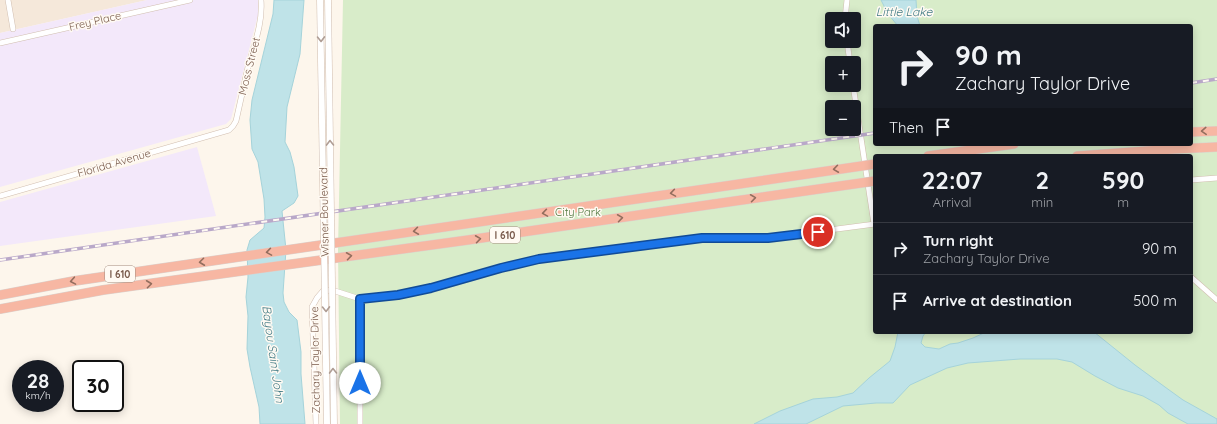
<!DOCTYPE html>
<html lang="en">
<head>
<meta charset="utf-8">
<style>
	:root { --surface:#171b24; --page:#20242c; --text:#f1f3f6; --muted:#9ea1a6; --line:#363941 }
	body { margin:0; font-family:Quicksand,sans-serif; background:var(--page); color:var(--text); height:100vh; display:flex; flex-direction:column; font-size:15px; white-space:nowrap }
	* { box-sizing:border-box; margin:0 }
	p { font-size:13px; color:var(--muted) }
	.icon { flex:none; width:22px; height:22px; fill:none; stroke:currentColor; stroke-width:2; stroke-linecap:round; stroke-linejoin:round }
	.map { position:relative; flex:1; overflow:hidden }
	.sheet { position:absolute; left:873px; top:154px; width:320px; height:180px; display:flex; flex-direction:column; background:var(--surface); border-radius:4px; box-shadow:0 2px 10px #0003 }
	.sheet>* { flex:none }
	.top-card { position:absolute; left:873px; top:24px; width:320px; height:122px; border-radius:4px; box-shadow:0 2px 10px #0003; background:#171b24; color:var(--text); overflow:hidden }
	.tools { position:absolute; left:825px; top:12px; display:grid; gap:8px }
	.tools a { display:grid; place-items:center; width:36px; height:36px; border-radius:4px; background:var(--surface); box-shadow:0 2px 10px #0003; font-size:20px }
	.speed { position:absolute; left:12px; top:360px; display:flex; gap:8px; font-size:20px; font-weight:700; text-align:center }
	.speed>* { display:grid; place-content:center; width:52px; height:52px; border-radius:50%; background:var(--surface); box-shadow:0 2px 10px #0003; line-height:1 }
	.speed small { font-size:10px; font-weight:400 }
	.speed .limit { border:2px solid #111; border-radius:6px; background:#fff; color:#111 }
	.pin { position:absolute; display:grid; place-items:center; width:34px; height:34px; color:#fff; margin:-17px; border:2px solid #fff; border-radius:50%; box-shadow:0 1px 4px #0007 }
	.me { position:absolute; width:44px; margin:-22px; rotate:0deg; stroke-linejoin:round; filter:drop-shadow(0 0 3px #0008) }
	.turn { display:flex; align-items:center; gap:14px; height:84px; padding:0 16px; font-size:18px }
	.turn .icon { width:52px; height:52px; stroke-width:2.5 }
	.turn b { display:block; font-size:28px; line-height:34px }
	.then { display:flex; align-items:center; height:38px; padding:0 16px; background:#0003; gap:8px; font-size:15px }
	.eta { display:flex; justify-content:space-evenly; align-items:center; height:68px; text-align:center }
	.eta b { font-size:24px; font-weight:800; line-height:28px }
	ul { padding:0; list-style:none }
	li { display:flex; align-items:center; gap:12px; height:52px; padding:0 16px; border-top:1px solid var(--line) }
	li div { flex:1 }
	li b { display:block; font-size:15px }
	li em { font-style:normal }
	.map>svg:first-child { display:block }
</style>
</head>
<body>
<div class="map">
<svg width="1217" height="424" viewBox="0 0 1217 424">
	<rect width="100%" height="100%" fill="#fdf6ec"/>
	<path fill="#f5e8da" d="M0,0h147l-147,33z"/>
	<g fill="#f3e8fa">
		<path d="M147,0h111v15l-27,104 -5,5 -226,63v-154z"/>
		<path d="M197,147l19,69 -216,30v-44z"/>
	</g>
	<path fill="#d8ecc9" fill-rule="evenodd" d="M343,0h874v424h-877l-2,-174zM832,19h22v22h-22zM875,26h316v118h-316zM832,63h22v22h-22zM832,107h22v22h-22zM875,156h316v176h-316z"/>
	<g fill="#bfe3e8" stroke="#a5d3da">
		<path d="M274,0h30l-4,54 -13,53 -2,35 5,10 4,15 4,29 -4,7 -12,8 4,39 -3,43 1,9 5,10 8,8 4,32v22l4,50h-45l-1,-17 -9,-40 -3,-18 1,-33 -2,-19 2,-20 -1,-27 3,-10 14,-12 1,-11 -1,-18 -6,-37 -6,-13 -2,-29 2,-20 21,-86z"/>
		<path d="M881,0h35l1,16 3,10h-22l-10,-12z"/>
		<path d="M898,332h28l-3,4 -2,7 4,4 14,2 11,-5 8,-1 15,-5 13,-6h108l41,33 30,22 18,13 34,19v5h-29l-20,-11 -9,-8 -16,-9 -25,-8 -23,-12 -23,-14 -15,-3h-37l-52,4 -21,5 -37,17 -17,18h-17l-33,3 -37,18h-52l26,-13 33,-12 24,-2 16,-4 16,-15 21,-17 5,-14z"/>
	</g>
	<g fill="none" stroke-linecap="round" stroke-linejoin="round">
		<defs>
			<g id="minor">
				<path d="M8,0l5,29"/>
				<path d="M845,19l2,-19"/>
				<path d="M847,41l3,22"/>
				<path d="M0,43l190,-43"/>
				<path d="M853,85l21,139"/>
				<path d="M1191,180l26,-2"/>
				<path d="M0,196l229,-66 4,-4 3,-5c4,-18 8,-36 12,-54 6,-22 15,-44 13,-67"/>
				<path d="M1191,277l26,23"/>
				<path d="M316,424l-4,-117 5,-9 6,-7 9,-1 28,9 38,-4 33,-7 70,-20 38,-9 163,-21h66l107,-14"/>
				<path d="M360,424v-125"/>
			</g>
			<g id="motorway">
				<path d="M1191,132l26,-1"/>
				<path d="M928,156l86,-12"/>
				<path d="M1077,156l97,-7 43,-2"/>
				<path d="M0,295l74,-14 638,-93"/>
				<path d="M0,309l103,-19 365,-50 246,-36"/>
			</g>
		</defs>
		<use href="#minor" stroke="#d1beb0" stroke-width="6"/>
		<use href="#motorway" stroke="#dad1cd" stroke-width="10"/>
		<use href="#minor" stroke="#fff" stroke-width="5"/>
		<use href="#motorway" stroke="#f7b7a3" stroke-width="9"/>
		<defs>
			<g id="rail">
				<path d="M1191,83l26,-4"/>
				<path d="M0,260l875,-127"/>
			</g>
		</defs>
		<use href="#rail" stroke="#b9a8c9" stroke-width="3.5"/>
		<use href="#rail" stroke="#fffaf3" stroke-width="2" stroke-dasharray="6" stroke-linecap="butt"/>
		<defs>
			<g id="tertiary-bridge">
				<path d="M320,0l7,424"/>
				<path d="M328,0l6,424"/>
			</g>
			<g id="motorway-bridge">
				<path d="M712,188l163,-24"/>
				<path d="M714,204l161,-23"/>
			</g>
		</defs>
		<use href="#tertiary-bridge" stroke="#d1beb0" stroke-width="7" stroke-linecap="butt"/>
		<use href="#motorway-bridge" stroke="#dad1cd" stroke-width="10" stroke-linecap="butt"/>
		<use href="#tertiary-bridge" stroke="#fff" stroke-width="6"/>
		<use href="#motorway-bridge" stroke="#f7b7a3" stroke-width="9"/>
	</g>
	<defs><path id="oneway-chevron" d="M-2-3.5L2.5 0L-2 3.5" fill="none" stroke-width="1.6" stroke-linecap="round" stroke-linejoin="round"/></defs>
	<g stroke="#af9d94">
		<use href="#oneway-chevron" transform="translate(321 39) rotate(89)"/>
		<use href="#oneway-chevron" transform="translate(330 143) rotate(-91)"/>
		<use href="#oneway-chevron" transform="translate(326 309) rotate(89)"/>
		<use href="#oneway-chevron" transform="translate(333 371) rotate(-91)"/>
	</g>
	<g stroke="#936e5e">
		<use href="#oneway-chevron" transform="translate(1204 131) rotate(177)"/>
		<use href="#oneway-chevron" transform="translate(836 169) rotate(172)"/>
		<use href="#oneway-chevron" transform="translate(673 193) rotate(171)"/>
		<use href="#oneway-chevron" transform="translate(753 198) rotate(-8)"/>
		<use href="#oneway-chevron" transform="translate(545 213) rotate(171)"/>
		<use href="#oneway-chevron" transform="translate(620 218) rotate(-8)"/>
		<use href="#oneway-chevron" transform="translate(416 231) rotate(172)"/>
		<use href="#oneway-chevron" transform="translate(478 239) rotate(-8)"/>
		<use href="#oneway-chevron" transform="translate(269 252) rotate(171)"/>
		<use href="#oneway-chevron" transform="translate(349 256) rotate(-8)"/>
		<use href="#oneway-chevron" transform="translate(202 262) rotate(173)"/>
		<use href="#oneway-chevron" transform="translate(73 281) rotate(170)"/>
		<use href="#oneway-chevron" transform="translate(149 284) rotate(-7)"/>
	</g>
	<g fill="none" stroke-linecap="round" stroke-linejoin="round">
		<defs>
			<path id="route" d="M360,383v-84l38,-4 33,-7 70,-20 38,-9 163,-21h66l50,-6"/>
		</defs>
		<use href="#route" stroke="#114b97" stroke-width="10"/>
		<use href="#route" stroke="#1a73e8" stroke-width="7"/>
	</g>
	<g text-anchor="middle" stroke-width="3" stroke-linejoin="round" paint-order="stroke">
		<g fill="#fffaf3" stroke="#a28b7f" stroke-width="1">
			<rect x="490" y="227" width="30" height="16" rx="3"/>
			<rect x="105" y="266" width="30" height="16" rx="3"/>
		</g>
		<g font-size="10" font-weight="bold" fill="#7a5c4d">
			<text x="505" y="239">I 610</text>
			<text x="120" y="278">I 610</text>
		</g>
		<g font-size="11" fill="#7a5c4d" stroke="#fffaf3">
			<text transform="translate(95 21) rotate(-13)" y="4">Frey Place</text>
			<text transform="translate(249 66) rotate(-76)" y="4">Moss Street</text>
			<text transform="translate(114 163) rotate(-16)" y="4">Florida Avenue</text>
			<text transform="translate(324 212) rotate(-91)" y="4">Wisner Boulevard</text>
			<text transform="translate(315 360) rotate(-91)" y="4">Zachary Taylor Drive</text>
		</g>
		<g font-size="11" fill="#537a41" stroke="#fffaf3">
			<text x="578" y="216">City Park</text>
		</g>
		<g font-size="12" font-style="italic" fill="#437c86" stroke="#fffaf3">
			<text x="904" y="16">Little Lake</text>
			<text transform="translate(273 354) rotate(82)" y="4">Bayou Saint John</text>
		</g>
	</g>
</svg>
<div class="tools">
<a><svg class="icon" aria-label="sound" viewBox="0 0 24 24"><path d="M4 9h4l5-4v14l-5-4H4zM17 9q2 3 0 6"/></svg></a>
<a>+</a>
<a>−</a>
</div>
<div class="speed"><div>28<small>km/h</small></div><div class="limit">30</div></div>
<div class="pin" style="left:818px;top:232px;background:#d93025"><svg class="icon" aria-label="arrive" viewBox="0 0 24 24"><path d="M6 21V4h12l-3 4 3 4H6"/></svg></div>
<svg class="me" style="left:360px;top:383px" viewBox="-20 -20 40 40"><circle r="19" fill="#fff"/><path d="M0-13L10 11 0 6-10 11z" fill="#1a73e8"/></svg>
<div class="top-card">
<div class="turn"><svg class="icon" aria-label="right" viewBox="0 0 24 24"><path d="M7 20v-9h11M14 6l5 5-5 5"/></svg><div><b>90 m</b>Zachary Taylor Drive</div></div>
<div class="then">Then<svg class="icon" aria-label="arrive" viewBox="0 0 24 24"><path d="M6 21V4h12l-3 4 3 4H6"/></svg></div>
</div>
<section class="sheet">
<div class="eta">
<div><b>22:07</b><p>Arrival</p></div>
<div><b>2</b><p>min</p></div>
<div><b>590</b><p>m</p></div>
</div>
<ul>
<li><svg class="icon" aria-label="right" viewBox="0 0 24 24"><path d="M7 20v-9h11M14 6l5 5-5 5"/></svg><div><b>Turn right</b><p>Zachary Taylor Drive</p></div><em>90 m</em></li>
<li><svg class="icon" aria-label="arrive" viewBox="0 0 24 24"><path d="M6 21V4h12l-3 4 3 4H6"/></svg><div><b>Arrive at destination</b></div><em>500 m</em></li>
</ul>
</section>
</div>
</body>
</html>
